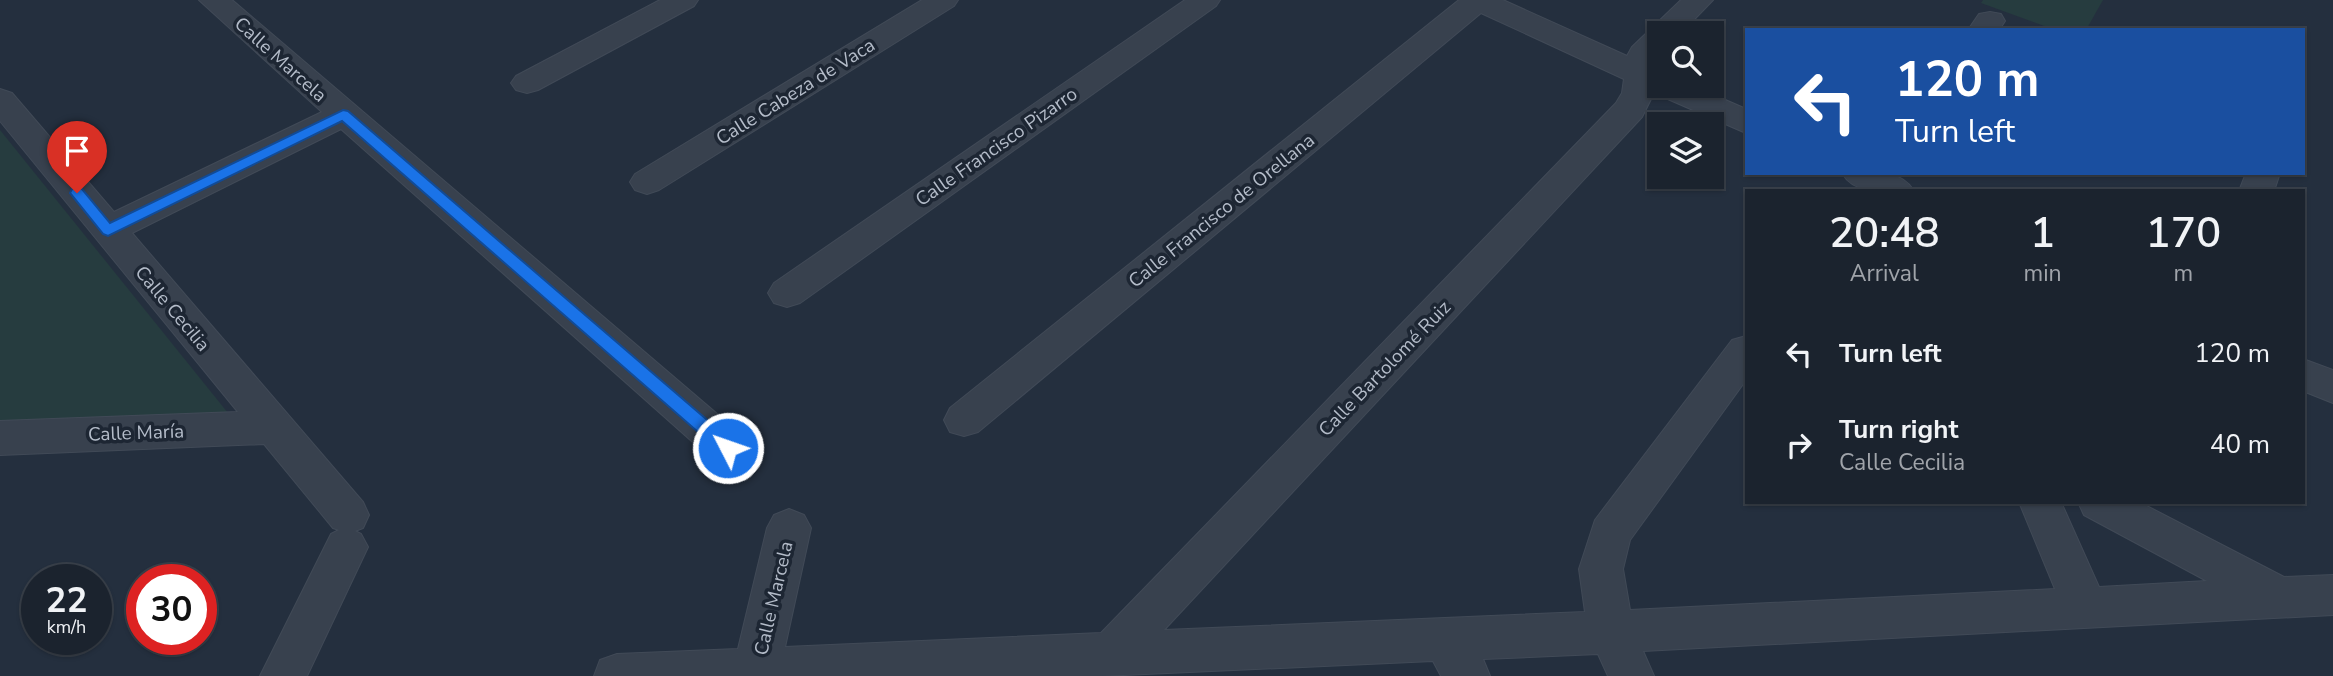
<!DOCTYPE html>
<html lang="en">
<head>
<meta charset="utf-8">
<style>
	:root { --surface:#1b232e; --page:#242b36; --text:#f1f3f6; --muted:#a0a4aa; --line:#39404a }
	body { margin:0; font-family:"Nunito Sans",sans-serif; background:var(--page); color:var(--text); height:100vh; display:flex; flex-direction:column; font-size:26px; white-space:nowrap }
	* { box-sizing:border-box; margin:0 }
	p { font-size:23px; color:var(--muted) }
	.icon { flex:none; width:38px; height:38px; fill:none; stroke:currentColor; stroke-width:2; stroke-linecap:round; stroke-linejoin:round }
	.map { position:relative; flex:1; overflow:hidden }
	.details { position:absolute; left:1745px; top:189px; width:560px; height:315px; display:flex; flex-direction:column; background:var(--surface); border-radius:0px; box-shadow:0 2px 5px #0004,0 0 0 2px var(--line) }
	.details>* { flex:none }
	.banner { position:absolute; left:1745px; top:28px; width:560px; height:147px; border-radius:0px; box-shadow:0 2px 5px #0004,0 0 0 2px var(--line); background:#1a4fa0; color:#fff; overflow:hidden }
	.controls { position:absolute; left:1647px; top:21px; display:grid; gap:14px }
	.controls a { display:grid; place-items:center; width:77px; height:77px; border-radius:0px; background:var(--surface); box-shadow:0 2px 5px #0004,0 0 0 2px var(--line); font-size:35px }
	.speed { position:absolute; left:21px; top:564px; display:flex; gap:14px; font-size:35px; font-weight:700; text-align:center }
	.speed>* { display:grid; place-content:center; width:91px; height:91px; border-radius:50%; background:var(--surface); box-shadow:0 2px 5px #0004,0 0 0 2px var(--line); line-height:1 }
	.speed small { font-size:18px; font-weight:400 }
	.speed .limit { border:10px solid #d22; background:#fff; color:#111 }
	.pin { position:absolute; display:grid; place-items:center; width:60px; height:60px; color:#fff; margin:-72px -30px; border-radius:50% 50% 50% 0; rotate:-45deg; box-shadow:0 0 7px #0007 }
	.pin .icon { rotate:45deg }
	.me { position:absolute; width:77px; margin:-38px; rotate:311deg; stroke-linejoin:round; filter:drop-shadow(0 0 5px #0008) }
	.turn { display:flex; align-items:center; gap:24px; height:147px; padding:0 35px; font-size:32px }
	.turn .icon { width:91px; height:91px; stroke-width:2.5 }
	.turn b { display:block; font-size:49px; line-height:60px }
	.eta { display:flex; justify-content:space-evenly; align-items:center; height:119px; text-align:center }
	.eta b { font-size:42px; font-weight:600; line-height:49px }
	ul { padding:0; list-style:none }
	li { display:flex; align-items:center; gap:21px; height:91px; padding:0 35px }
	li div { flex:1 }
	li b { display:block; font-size:26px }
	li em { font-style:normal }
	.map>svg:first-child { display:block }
</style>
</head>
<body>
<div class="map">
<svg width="2333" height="676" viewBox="0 0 2333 676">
	<rect width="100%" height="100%" fill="#242f3e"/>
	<g fill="#263c3f">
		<path d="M1983,0h120l-17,30h-31l-74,-27z"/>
		<path d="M0,130l228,283 -228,12z"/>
	</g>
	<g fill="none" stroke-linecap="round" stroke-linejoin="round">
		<defs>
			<g id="street">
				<path d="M199,0h33l511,436 6,12 -6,12 -15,5 -15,-5 -372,-331 -209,104 231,269 6,13 -6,13 -8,3 6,3 7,13 -61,129h-47l71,-142 8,-4 -6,-2 -69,-84 -264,11v-34l238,-9 -238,-291v-32l12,4 102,119 208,-100z"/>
				<path d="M660,0h38l-4,6 -156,84 -11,3 -11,-3 -5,-7 5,-7z"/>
				<path d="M922,0h36l-4,6 -295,184 -12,4 -12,-4 -5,-8 5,-8z"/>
				<path d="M1185,0h35l-4,6 -416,297 -13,4 -13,-4 -6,-10 6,-10z"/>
				<path d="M1459,0h44l124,56 5,-9 49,-47h32l-32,33h-22l-2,37 2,16h34l53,23v24l-92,-40 -12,24 -478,513 421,-18 -6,-43 16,-49 137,-180 14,-4v44l-116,160 -7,29 7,41 425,-21 -36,-87h42l38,85 108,-6 -123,-66 -6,-13h61l145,75 49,-2v40l-690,36 11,25h-46l-10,-22 -115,5 7,17h-49l-8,-15 -331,15h-508l6,-16 17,-6 121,-5 29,-121 7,-13 15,-6 15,6 7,13 -26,119 316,-14 515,-530 6,-10 2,-14 -143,-66 -503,419 -14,4 -14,-4 -6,-12 6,-12z"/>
				<path d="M1990,12l11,2 4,7 -6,9h-31l11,-16z"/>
				<path d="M1842,173c24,0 58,-6 72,18 -24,0 -58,6 -72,-18z"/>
				<path d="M2246,173h34l-6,18h-35z"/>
				<path d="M2303,359l30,11v33l-30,-12z"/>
			</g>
		</defs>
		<use href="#street" stroke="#414a57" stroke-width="2"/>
		<use href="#street" fill="#38414e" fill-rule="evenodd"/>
	</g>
	<path fill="#1a73e8" stroke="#114b97" stroke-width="2" d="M343,110l5,1 386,332 3,5 -3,5h-12l-380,-332 -234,115 -5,-2 -33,-41 2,-4h10l28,34z"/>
	<g text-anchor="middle" stroke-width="7" stroke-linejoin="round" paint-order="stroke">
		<g font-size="19" fill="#b4bcc9" stroke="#1d2633">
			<text transform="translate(281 59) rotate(42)" y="7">Calle Marcela</text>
			<text transform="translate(795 91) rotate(-32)" y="7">Calle Cabeza de Vaca</text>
			<text transform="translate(996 146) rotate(-35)" y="7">Calle Francisco Pizarro</text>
			<text transform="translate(1221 210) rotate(-39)" y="7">Calle Francisco de Orellana</text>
			<text transform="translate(173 308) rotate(50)" y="7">Calle Cecilia</text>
			<text transform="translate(1384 368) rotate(-46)" y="7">Calle Bartolomé Ruiz</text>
			<text transform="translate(136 432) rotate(-2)" y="7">Calle María</text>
			<text transform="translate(773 598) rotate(-77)" y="7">Calle Marcela</text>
		</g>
	</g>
</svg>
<div class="controls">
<a><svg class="icon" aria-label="search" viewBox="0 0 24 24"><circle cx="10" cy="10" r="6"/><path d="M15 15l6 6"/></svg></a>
<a><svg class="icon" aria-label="layers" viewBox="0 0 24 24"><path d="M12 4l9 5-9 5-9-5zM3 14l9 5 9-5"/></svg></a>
</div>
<div class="speed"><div>22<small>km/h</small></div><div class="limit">30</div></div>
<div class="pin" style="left:77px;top:193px;background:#d93025"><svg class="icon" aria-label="arrive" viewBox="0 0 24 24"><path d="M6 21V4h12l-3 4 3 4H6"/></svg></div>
<svg class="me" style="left:728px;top:448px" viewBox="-20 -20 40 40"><circle r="17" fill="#1a73e8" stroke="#fff" stroke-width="3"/><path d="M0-11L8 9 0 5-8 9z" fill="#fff"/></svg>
<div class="banner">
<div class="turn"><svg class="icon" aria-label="left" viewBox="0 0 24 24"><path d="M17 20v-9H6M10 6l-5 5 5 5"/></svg><div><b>120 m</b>Turn left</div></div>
</div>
<section class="details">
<div class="eta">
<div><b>20:48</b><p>Arrival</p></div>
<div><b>1</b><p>min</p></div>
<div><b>170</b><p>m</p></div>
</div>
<ul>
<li><svg class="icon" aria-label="left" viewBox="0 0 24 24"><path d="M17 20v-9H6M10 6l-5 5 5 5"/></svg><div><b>Turn left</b></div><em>120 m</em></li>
<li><svg class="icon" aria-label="right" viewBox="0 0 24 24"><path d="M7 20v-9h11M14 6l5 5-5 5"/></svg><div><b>Turn right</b><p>Calle Cecilia</p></div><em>40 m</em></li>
</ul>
</section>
</div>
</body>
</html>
